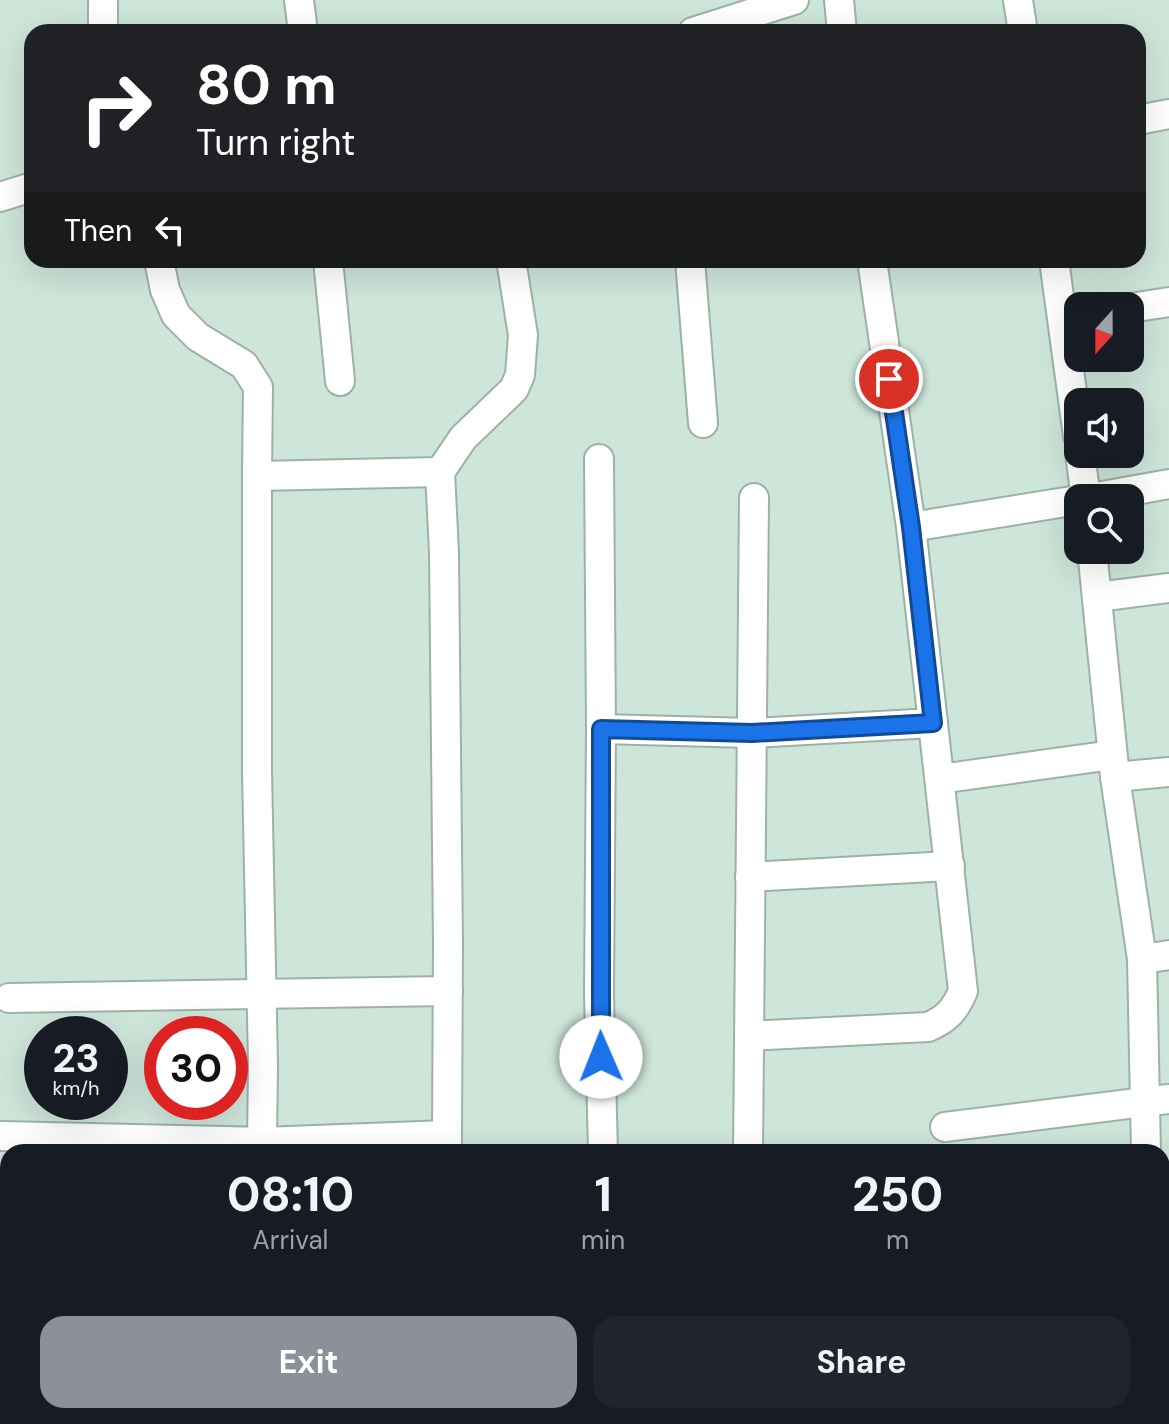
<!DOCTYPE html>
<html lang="en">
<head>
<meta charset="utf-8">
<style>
	:root { --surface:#171b24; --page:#20242c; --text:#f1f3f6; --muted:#9ea1a6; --accent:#8c9099 }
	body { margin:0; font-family:"DM Sans",sans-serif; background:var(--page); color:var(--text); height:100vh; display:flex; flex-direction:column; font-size:30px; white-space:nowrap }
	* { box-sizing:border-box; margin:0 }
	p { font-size:26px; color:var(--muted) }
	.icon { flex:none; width:44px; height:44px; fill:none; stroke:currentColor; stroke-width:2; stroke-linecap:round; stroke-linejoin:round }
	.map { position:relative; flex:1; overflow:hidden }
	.drawer { position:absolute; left:0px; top:1144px; width:1170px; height:280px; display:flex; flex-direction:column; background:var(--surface); border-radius:24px 24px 0 0; box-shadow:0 8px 32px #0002 }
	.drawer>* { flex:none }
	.banner { position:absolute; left:24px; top:24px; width:1122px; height:244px; border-radius:24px; box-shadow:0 8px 32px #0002; background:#202124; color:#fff; overflow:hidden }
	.needle { width:52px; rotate:201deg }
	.controls { position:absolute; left:1064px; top:292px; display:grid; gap:16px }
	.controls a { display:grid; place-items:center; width:80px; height:80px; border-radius:16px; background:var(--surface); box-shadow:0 8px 32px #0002; font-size:40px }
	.speed { position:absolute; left:24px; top:1016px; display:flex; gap:16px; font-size:40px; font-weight:700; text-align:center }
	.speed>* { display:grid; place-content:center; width:104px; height:104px; border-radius:50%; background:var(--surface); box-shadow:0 8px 32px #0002; line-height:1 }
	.speed small { font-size:20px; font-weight:400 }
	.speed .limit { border:12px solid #d22; background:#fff; color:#111 }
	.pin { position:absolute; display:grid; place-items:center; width:68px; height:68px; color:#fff; margin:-34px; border:4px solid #fff; border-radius:50%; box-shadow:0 2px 8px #0007 }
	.me { position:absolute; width:88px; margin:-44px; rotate:359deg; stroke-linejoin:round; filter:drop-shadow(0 0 6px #0008) }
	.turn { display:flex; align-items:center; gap:28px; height:168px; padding:0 40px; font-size:36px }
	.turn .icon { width:104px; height:104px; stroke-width:2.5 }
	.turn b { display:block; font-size:56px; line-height:68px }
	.then { display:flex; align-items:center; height:76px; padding:0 40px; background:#0003; gap:16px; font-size:30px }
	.eta { display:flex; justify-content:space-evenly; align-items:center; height:136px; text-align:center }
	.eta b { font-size:48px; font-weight:700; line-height:56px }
	.primary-button { display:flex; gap:16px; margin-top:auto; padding:16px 40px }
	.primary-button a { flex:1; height:92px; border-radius:24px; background:var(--accent); color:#fff; font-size:32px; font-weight:700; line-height:92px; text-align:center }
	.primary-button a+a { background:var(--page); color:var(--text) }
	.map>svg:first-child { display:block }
</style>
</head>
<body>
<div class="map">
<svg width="1169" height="1424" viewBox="0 0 1169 1424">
	<rect width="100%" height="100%" fill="#cee5da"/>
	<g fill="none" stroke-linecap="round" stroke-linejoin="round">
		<defs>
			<g id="minor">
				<path d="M103,0v32"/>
				<path d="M299,0l4,32"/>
				<path d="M839,0l3,32"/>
				<path d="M1018,0l5,32"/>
				<path d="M693,32l101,-32"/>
				<path d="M1138,120l31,-6"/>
				<path d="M0,197l32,-10"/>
				<path d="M159,260l6,30 11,25 22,22 46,28 14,22 -1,89"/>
				<path d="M328,260l12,121"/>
				<path d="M690,260l13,163"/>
				<path d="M872,260l39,267"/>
				<path d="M1054,260l24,176"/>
				<path d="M1130,308l39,-6"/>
				<path d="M1080,454l6,44"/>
				<path d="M599,459l2,270 151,4 181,-10"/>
				<path d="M440,472l-183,4v295l6,294 -1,77 185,-7v17"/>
				<path d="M1091,498l78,-14"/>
				<path d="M1092,550l23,227 27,182 4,193"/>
				<path d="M1097,597l72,-9"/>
				<path d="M601,729l-2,265 4,158"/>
				<path d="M1115,777l54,-5"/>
				<path d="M940,779l172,-24"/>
				<path d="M750,877l200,-11"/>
				<path d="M1142,959l27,-4"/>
				<path d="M9,998l439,-7"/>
				<path d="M749,1036l179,-9c19,-8 27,-17 35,-36l-52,-464 167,-27"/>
				<path d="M945,1127l224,-28"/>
				<path d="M447,1135l1,-191 -4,-391 -4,-81 23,-34 51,-49 6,-14 3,-40 -12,-75"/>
				<path d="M2,1136l260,6v10"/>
				<path d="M748,1152l6,-654"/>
				<path d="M1162,1241h7"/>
				<path d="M264,1416v8"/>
				<path d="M608,1416v8"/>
				<path d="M752,1416v8"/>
				<path d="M445,1424v-8"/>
				<path d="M977,1424v-2l192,-3"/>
			</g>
		</defs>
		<use href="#minor" stroke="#9cb2a8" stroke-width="32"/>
		<use href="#minor" stroke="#fff" stroke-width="28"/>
	</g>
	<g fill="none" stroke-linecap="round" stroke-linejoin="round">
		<defs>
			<path id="route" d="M601,1057v-328l151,4 181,-10 -22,-196 -22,-148"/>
		</defs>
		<use href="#route" stroke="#114b97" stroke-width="20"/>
		<use href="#route" stroke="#1a73e8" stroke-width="14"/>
	</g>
</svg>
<div class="controls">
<a><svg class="needle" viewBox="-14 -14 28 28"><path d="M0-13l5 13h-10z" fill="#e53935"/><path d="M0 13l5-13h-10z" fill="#9ea1a6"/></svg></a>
<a><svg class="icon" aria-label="sound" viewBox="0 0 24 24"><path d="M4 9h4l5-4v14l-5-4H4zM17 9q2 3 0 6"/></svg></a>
<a><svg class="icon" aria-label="search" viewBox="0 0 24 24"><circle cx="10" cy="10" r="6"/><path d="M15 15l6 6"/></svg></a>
</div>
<div class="speed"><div>23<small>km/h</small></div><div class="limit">30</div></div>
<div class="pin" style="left:889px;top:379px;background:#d93025"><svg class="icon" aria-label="arrive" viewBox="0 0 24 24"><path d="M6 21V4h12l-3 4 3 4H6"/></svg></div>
<svg class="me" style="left:601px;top:1057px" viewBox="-20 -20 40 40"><circle r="19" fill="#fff"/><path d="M0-13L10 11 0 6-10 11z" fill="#1a73e8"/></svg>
<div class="banner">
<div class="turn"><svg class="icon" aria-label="right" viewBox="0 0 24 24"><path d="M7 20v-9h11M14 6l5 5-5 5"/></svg><div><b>80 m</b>Turn right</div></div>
<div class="then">Then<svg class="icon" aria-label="left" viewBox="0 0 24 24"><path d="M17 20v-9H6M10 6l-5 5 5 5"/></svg></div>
</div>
<section class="drawer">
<div class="eta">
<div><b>08:10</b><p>Arrival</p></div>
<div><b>1</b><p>min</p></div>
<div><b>250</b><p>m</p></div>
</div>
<div class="primary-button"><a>Exit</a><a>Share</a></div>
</section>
</div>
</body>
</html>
